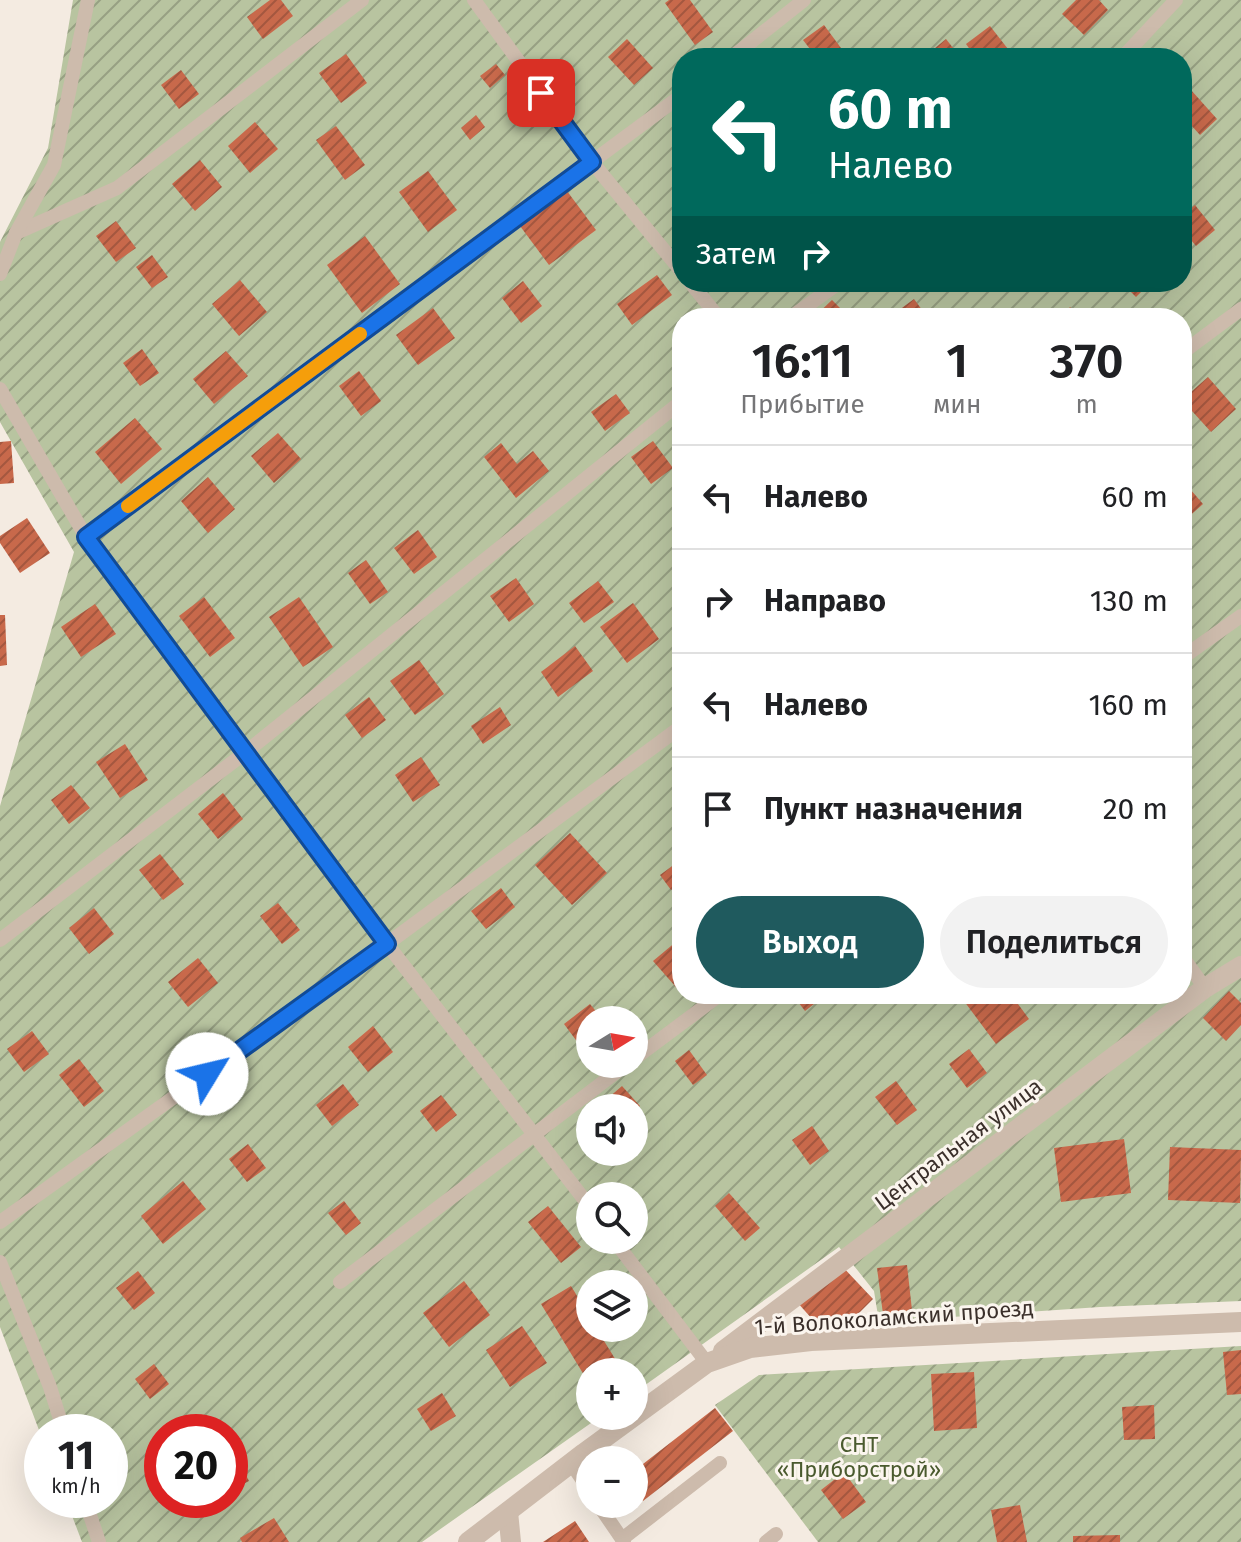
<!DOCTYPE html>
<html lang="ru">
<head>
<meta charset="utf-8">
<style>
	:root { --surface:#fff; --page:#f2f2f2; --text:#202124; --muted:#757577; --line:#e0e0e0; --accent:#1f5a5e }
	body { margin:0; font-family:"Fira Sans",sans-serif; background:var(--page); color:var(--text); height:100vh; display:flex; flex-direction:column; font-size:30px; white-space:nowrap }
	* { box-sizing:border-box; margin:0 }
	p { font-size:26px; color:var(--muted) }
	.icon { flex:none; width:44px; height:44px; fill:none; stroke:currentColor; stroke-width:2; stroke-linecap:round; stroke-linejoin:round }
	.map { position:relative; flex:1; overflow:hidden }
	.side { position:absolute; left:672px; top:308px; width:520px; height:696px; display:flex; flex-direction:column; background:var(--surface); border-radius:32px; box-shadow:0 8px 32px #0002 }
	.side>* { flex:none }
	.hud { position:absolute; left:672px; top:48px; width:520px; height:244px; border-radius:32px; box-shadow:0 8px 32px #0002; background:#00695c; color:#fff; overflow:hidden }
	.needle { width:52px; rotate:79deg }
	.fabs { position:absolute; left:576px; top:1006px; display:grid; gap:16px }
	.fabs a { display:grid; place-items:center; width:72px; height:72px; border-radius:50%; background:var(--surface); box-shadow:0 8px 32px #0002; font-size:40px }
	.speed { position:absolute; left:24px; top:1414px; display:flex; gap:16px; font-size:40px; font-weight:700; text-align:center }
	.speed>* { display:grid; place-content:center; width:104px; height:104px; border-radius:50%; background:var(--surface); box-shadow:0 8px 32px #0002; line-height:1 }
	.speed small { font-size:20px; font-weight:400 }
	.speed .limit { border:12px solid #d22; background:#fff; color:#111 }
	.pin { position:absolute; display:grid; place-items:center; width:68px; height:68px; color:#fff; margin:-34px; border-radius:16px; box-shadow:0 4px 12px #0006 }
	.me { position:absolute; width:88px; margin:-44px; rotate:54deg; stroke-linejoin:round; filter:drop-shadow(0 0 6px #0008) }
	.turn { display:flex; align-items:center; gap:28px; height:168px; padding:0 24px; font-size:36px }
	.turn .icon { width:104px; height:104px; stroke-width:2.5 }
	.turn b { display:block; font-size:56px; line-height:68px }
	.then { display:flex; align-items:center; height:76px; padding:0 24px; background:#0003; gap:16px; font-size:30px }
	.eta { display:flex; justify-content:space-evenly; align-items:center; height:136px; text-align:center }
	.eta b { font-size:48px; font-weight:600; line-height:56px }
	.cta { display:flex; gap:16px; margin-top:auto; padding:16px 24px }
	.cta a { flex:1; height:92px; border-radius:48px; background:var(--accent); color:#fff; font-size:32px; font-weight:600; line-height:92px; text-align:center }
	.cta a+a { background:var(--page); color:var(--text) }
	ul { padding:0; list-style:none }
	li { display:flex; align-items:center; gap:24px; height:104px; padding:0 24px; border-top:2px solid var(--line) }
	li div { flex:1 }
	li b { display:block; font-size:30px }
	li em { font-style:normal }
	.map>svg:first-child { display:block }
</style>
</head>
<body>
<div class="map">
<svg width="1241" height="1542" viewBox="0 0 1241 1542">
	<defs>
		<pattern id="garden-furrows" width="10" height="10" patternUnits="userSpaceOnUse" patternTransform="scale(2)"><rect width="10" height="10" fill="#b8c4a0"/><path d="M-1 1l2-2M0 10L10 0M9 11l2-2" fill="none" stroke="#97a083"/></pattern>
		<pattern id="building-hatch" width="6" height="6" patternUnits="userSpaceOnUse" patternTransform="scale(2)"><rect width="6" height="6" fill="#c8694b"/><path d="M-1 1l2-2M0 6l6-6M5 7l2-2" fill="none" stroke="#a4573f"/></pattern>
	</defs>
	<rect width="100%" height="100%" fill="#f4ebe1"/>
	<g fill="url(#garden-furrows)" fill-rule="evenodd">
		<path d="M73,0h1168v1301l-141,6 -221,15 -5,-31 -35,-44 -205,146v-21h-44v44h11l-179,126h-340l-16,-42h44v-68h-68v6l-42,-111v-521l74,-254 -74,-130v-180l48,-94zM682,58h500v224h-500zM682,318h500v676h-500zM590,1020h44v44h-44zM590,1108h44v44h-44zM590,1196h44v44h-44zM590,1284h44v44h-44zM162,1432h68v68h-68z"/>
		<path d="M1241,1346v196h-423l-103,-137 44,-30z"/>
	</g>
	<g fill="url(#building-hatch)">
		<path d="M270,0h11l12,16 -30,23 -16,-22z"/>
		<path d="M669,0h21l23,32 -18,13 -30,-42z"/>
		<path d="M1076,0h23l9,10 -24,25 -22,-21z"/>
		<path d="M824,25l17,23 -14,10h-10l-14,-18z"/>
		<path d="M990,26l18,23 -13,9h-19l-10,-14z"/>
		<path d="M627,39l26,29 -19,17 -26,-28z"/>
		<path d="M946,39l15,19h-38z"/>
		<path d="M346,54l21,29 -26,20 -22,-30z"/>
		<path d="M496,64l9,11 -15,13 -10,-12z"/>
		<path d="M181,70l18,24 -20,15 -18,-24z"/>
		<path d="M1191,90l26,29 -17,16 -18,-20v-17z"/>
		<path d="M476,115l9,12 -15,13 -9,-12z"/>
		<path d="M255,122l23,27 -28,24 -22,-27z"/>
		<path d="M336,126l29,39 -20,15 -29,-40z"/>
		<path d="M200,160l22,27 -27,24 -23,-27z"/>
		<path d="M428,171l29,39 -29,22 -29,-40z"/>
		<path d="M567,191l29,39 -47,35 -29,-39z"/>
		<path d="M1195,205l20,25 -19,16 -14,-17v-13z"/>
		<path d="M116,221l20,27 -20,14 -20,-26z"/>
		<path d="M365,236l35,48 -38,29 -35,-48z"/>
		<path d="M152,255l16,22 -16,11 -16,-21z"/>
		<path d="M657,275l15,20 -40,30 -15,-21z"/>
		<path d="M240,280l27,32 -28,24 -27,-32z"/>
		<path d="M523,281l19,25 -21,17 -19,-25z"/>
		<path d="M1121,282h30l-15,15z"/>
		<path d="M914,299l14,19h-36l-1,-2z"/>
		<path d="M832,300l18,18h-37z"/>
		<path d="M1070,307l12,11h-21z"/>
		<path d="M433,308l22,30 -37,27 -22,-30z"/>
		<path d="M142,349l17,24 -19,13 -17,-23z"/>
		<path d="M226,351l22,25 -34,28 -21,-25z"/>
		<path d="M359,371l22,30 -20,15 -22,-30z"/>
		<path d="M1208,377l28,32 -25,23 -29,-32z"/>
		<path d="M616,394l14,19 -25,18 -14,-19z"/>
		<path d="M135,418l27,31 -41,35 -26,-32z"/>
		<path d="M278,433l23,26 -27,24 -23,-27z"/>
		<path d="M11,441l3,42 -14,1v-42z"/>
		<path d="M653,441l20,27 -22,16 -20,-27z"/>
		<path d="M501,443l16,21 16,-13 16,20 -33,27 -32,-41z"/>
		<path d="M208,477l27,32 -27,24 -27,-32z"/>
		<path d="M1184,482l19,22 -18,16 6,7 -9,7v-50z"/>
		<path d="M27,518l23,35 -30,20 -20,-30v-7z"/>
		<path d="M418,530l19,27 -23,17 -20,-26z"/>
		<path d="M366,560l22,32 -18,12 -22,-31z"/>
		<path d="M516,578l18,26 -25,18 -19,-26z"/>
		<path d="M598,581l16,21 -30,21 -15,-20z"/>
		<path d="M204,597l31,41 -25,19 -31,-41z"/>
		<path d="M299,597l34,50 -30,20 -34,-50z"/>
		<path d="M633,603l26,36 -32,24 -27,-36z"/>
		<path d="M95,604l21,30 -35,23 -20,-30z"/>
		<path d="M0,615h5l2,50 -7,1z"/>
		<path d="M575,646l18,25 -35,26 -17,-25z"/>
		<path d="M419,660l25,34 -29,21 -25,-34z"/>
		<path d="M369,697l17,23 -24,18 -17,-23z"/>
		<path d="M500,707l11,18 -28,19 -12,-18z"/>
		<path d="M125,744l23,36 -28,18 -24,-36z"/>
		<path d="M421,757l19,28 -27,17 -18,-27z"/>
		<path d="M71,785l19,23 -21,16 -18,-24z"/>
		<path d="M223,793l20,26 -25,20 -20,-25z"/>
		<path d="M570,833l37,40 -35,32 -37,-40z"/>
		<path d="M160,854l24,30 -21,16 -24,-30z"/>
		<path d="M679,861l3,5v16l-11,8 -11,-15z"/>
		<path d="M501,888l14,19 -29,22 -15,-18z"/>
		<path d="M278,903l22,27 -18,14 -22,-28z"/>
		<path d="M94,908l20,26 -25,20 -20,-26z"/>
		<path d="M677,941l5,5v48l-29,-33z"/>
		<path d="M198,958l20,25 -30,24 -20,-25z"/>
		<path d="M1229,991l12,12v22l-15,16 -23,-23z"/>
		<path d="M792,994h29l2,3 -18,14z"/>
		<path d="M973,994h24l7,9 9,-6 16,22 -33,25 -32,-43z"/>
		<path d="M590,1004l13,16h-13v39l-26,-35z"/>
		<path d="M373,1026l20,26 -25,20 -20,-25z"/>
		<path d="M32,1031l17,23 -25,18 -17,-23z"/>
		<path d="M969,1049l18,24 -20,15 -18,-24z"/>
		<path d="M689,1050l18,25 -14,10 -18,-24z"/>
		<path d="M79,1059l25,32 -20,16 -25,-32z"/>
		<path d="M896,1081l21,29 -20,15 -22,-28z"/>
		<path d="M343,1084l16,21 -27,21 -16,-21z"/>
		<path d="M622,1086l18,20 -6,5v-3h-32l-2,-3z"/>
		<path d="M441,1095l16,20 -21,17 -16,-21z"/>
		<path d="M812,1126l17,25 -19,14 -18,-25z"/>
		<path d="M1124,1139l7,54 -70,9 -7,-54z"/>
		<path d="M248,1144l18,24 -19,14 -18,-23z"/>
		<path d="M1170,1147l71,3 -1,53 -72,-3z"/>
		<path d="M183,1181l23,28 -43,35 -22,-28z"/>
		<path d="M729,1193l31,35 -15,13 -30,-35z"/>
		<path d="M344,1201l17,22 -15,12 -18,-22z"/>
		<path d="M548,1206l33,41 -20,16 -33,-41z"/>
		<path d="M840,1264l33,35 -20,20 -40,1 -16,-18z"/>
		<path d="M907,1265l5,45 -29,4 -6,-46z"/>
		<path d="M138,1271l17,22 -21,17 -18,-22z"/>
		<path d="M464,1281l26,34 -41,32 -26,-34z"/>
		<path d="M571,1286l19,31v11h6l26,42 -4,2h-28v13l-49,-81z"/>
		<path d="M522,1326l25,37 -37,24 -24,-37z"/>
		<path d="M1241,1350v44l-14,1 -4,-43z"/>
		<path d="M154,1364l15,20 -19,15 -15,-20z"/>
		<path d="M974,1372l3,56 -43,3 -3,-57z"/>
		<path d="M442,1393l14,23 -25,15 -14,-22z"/>
		<path d="M1154,1405l1,34 -31,1 -2,-33z"/>
		<path d="M715,1408l18,23 -90,70 -9,-12v-18z"/>
		<path d="M217,1421l6,11h-26z"/>
		<path d="M230,1445l19,36 -19,10z"/>
		<path d="M844,1472l22,30 -23,17 -22,-29z"/>
		<path d="M1020,1505l7,37h-30l-6,-32z"/>
		<path d="M274,1518l15,24h-47l-2,-4z"/>
		<path d="M575,1521l14,21h-46z"/>
		<path d="M1120,1535v7h-47v-6z"/>
	</g>
	<g fill="none" stroke-linecap="round" stroke-linejoin="round">
		<g stroke="#cdbbac" stroke-width="14">
			<path d="M474,0l118,162 90,110"/>
			<path d="M731,58l73,-58"/>
			<path d="M1122,58l54,-58"/>
			<path d="M16,233l101,-45 245,-188"/>
			<path d="M0,274l16,-41 38,-68 34,-165"/>
			<path d="M690,282l29,36"/>
			<path d="M790,318l50,-36"/>
			<path d="M1182,353l59,-44"/>
			<path d="M0,389l86,148 301,407 203,263"/>
			<path d="M86,537l596,-442"/>
			<path d="M1182,658l59,-42"/>
			<path d="M0,940l246,-188 436,-351"/>
			<path d="M1182,956l23,32"/>
			<path d="M634,1059l87,-65"/>
			<path d="M0,1222l387,-278 295,-218"/>
			<path d="M614,1240l93,123"/>
			<path d="M0,1262l50,125 14,45"/>
			<path d="M340,1282l287,-218"/>
			<path d="M571,1463l19,28"/>
			<path d="M85,1500l14,42"/>
			<path d="M598,1504l26,38"/>
			<path d="M622,1539l98,-76"/>
			<path d="M766,1542l10,-8"/>
		</g>
		<g stroke="#cdbbac" stroke-width="20">
			<path d="M723,1351l482,-363 36,-22"/>
			<path d="M508,1512l3,30"/>
			<path d="M468,1542l116,-89 123,-90 43,-15 61,-7 430,-19"/>
		</g>
	</g>
	<g fill="none" stroke-linecap="round" stroke-linejoin="round">
		<defs>
			<path id="route" d="M207,1074l180,-130 -301,-407 506,-375 -51,-69"/>
		</defs>
		<use href="#route" stroke="#114b97" stroke-width="20"/>
		<use href="#route" stroke="#1a73e8" stroke-width="14"/>
		<path stroke="#f59e0b" stroke-width="14" d="M128,506l232,-172"/>
	</g>
	<g text-anchor="middle" stroke-width="6" stroke-linejoin="round" paint-order="stroke">
		<g font-size="22" fill="#3b302b" stroke="#fbf5ee">
			<text transform="translate(958 1144) rotate(-37)" y="8">Центральная улица</text>
			<text transform="translate(894 1317) rotate(-4)" y="8">1-й Волоколамский проезд</text>
		</g>
		<g font-size="22" fill="#4a5a2e" stroke="#fbf5ee">
			<text x="859" y="1452">СНТ<tspan x="859" dy="25">«Приборстрой»</tspan></text>
		</g>
	</g>
</svg>
<div class="fabs">
<a><svg class="needle" viewBox="-14 -14 28 28"><path d="M0-13l5 13h-10z" fill="#e53935"/><path d="M0 13l5-13h-10z" fill="#757577"/></svg></a>
<a><svg class="icon" aria-label="sound" viewBox="0 0 24 24"><path d="M4 9h4l5-4v14l-5-4H4zM17 9q2 3 0 6"/></svg></a>
<a><svg class="icon" aria-label="search" viewBox="0 0 24 24"><circle cx="10" cy="10" r="6"/><path d="M15 15l6 6"/></svg></a>
<a><svg class="icon" aria-label="layers" viewBox="0 0 24 24"><path d="M12 4l9 5-9 5-9-5zM3 14l9 5 9-5"/></svg></a>
<a>+</a>
<a>−</a>
</div>
<div class="speed"><div>11<small>km/h</small></div><div class="limit">20</div></div>
<div class="pin" style="left:541px;top:93px;background:#d93025"><svg class="icon" aria-label="arrive" viewBox="0 0 24 24"><path d="M6 21V4h12l-3 4 3 4H6"/></svg></div>
<svg class="me" style="left:207px;top:1074px" viewBox="-20 -20 40 40"><circle r="19" fill="#fff"/><path d="M0-13L10 11 0 6-10 11z" fill="#1a73e8"/></svg>
<div class="hud">
<div class="turn"><svg class="icon" aria-label="left" viewBox="0 0 24 24"><path d="M17 20v-9H6M10 6l-5 5 5 5"/></svg><div><b>60 m</b>Налево</div></div>
<div class="then">Затем<svg class="icon" aria-label="right" viewBox="0 0 24 24"><path d="M7 20v-9h11M14 6l5 5-5 5"/></svg></div>
</div>
<section class="side">
<div class="eta">
<div><b>16:11</b><p>Прибытие</p></div>
<div><b>1</b><p>мин</p></div>
<div><b>370</b><p>m</p></div>
</div>
<ul>
<li><svg class="icon" aria-label="left" viewBox="0 0 24 24"><path d="M17 20v-9H6M10 6l-5 5 5 5"/></svg><div><b>Налево</b></div><em>60 m</em></li>
<li><svg class="icon" aria-label="right" viewBox="0 0 24 24"><path d="M7 20v-9h11M14 6l5 5-5 5"/></svg><div><b>Направо</b></div><em>130 m</em></li>
<li><svg class="icon" aria-label="left" viewBox="0 0 24 24"><path d="M17 20v-9H6M10 6l-5 5 5 5"/></svg><div><b>Налево</b></div><em>160 m</em></li>
<li><svg class="icon" aria-label="arrive" viewBox="0 0 24 24"><path d="M6 21V4h12l-3 4 3 4H6"/></svg><div><b>Пункт назначения</b></div><em>20 m</em></li>
</ul>
<div class="cta"><a>Выход</a><a>Поделиться</a></div>
</section>
</div>
</body>
</html>
